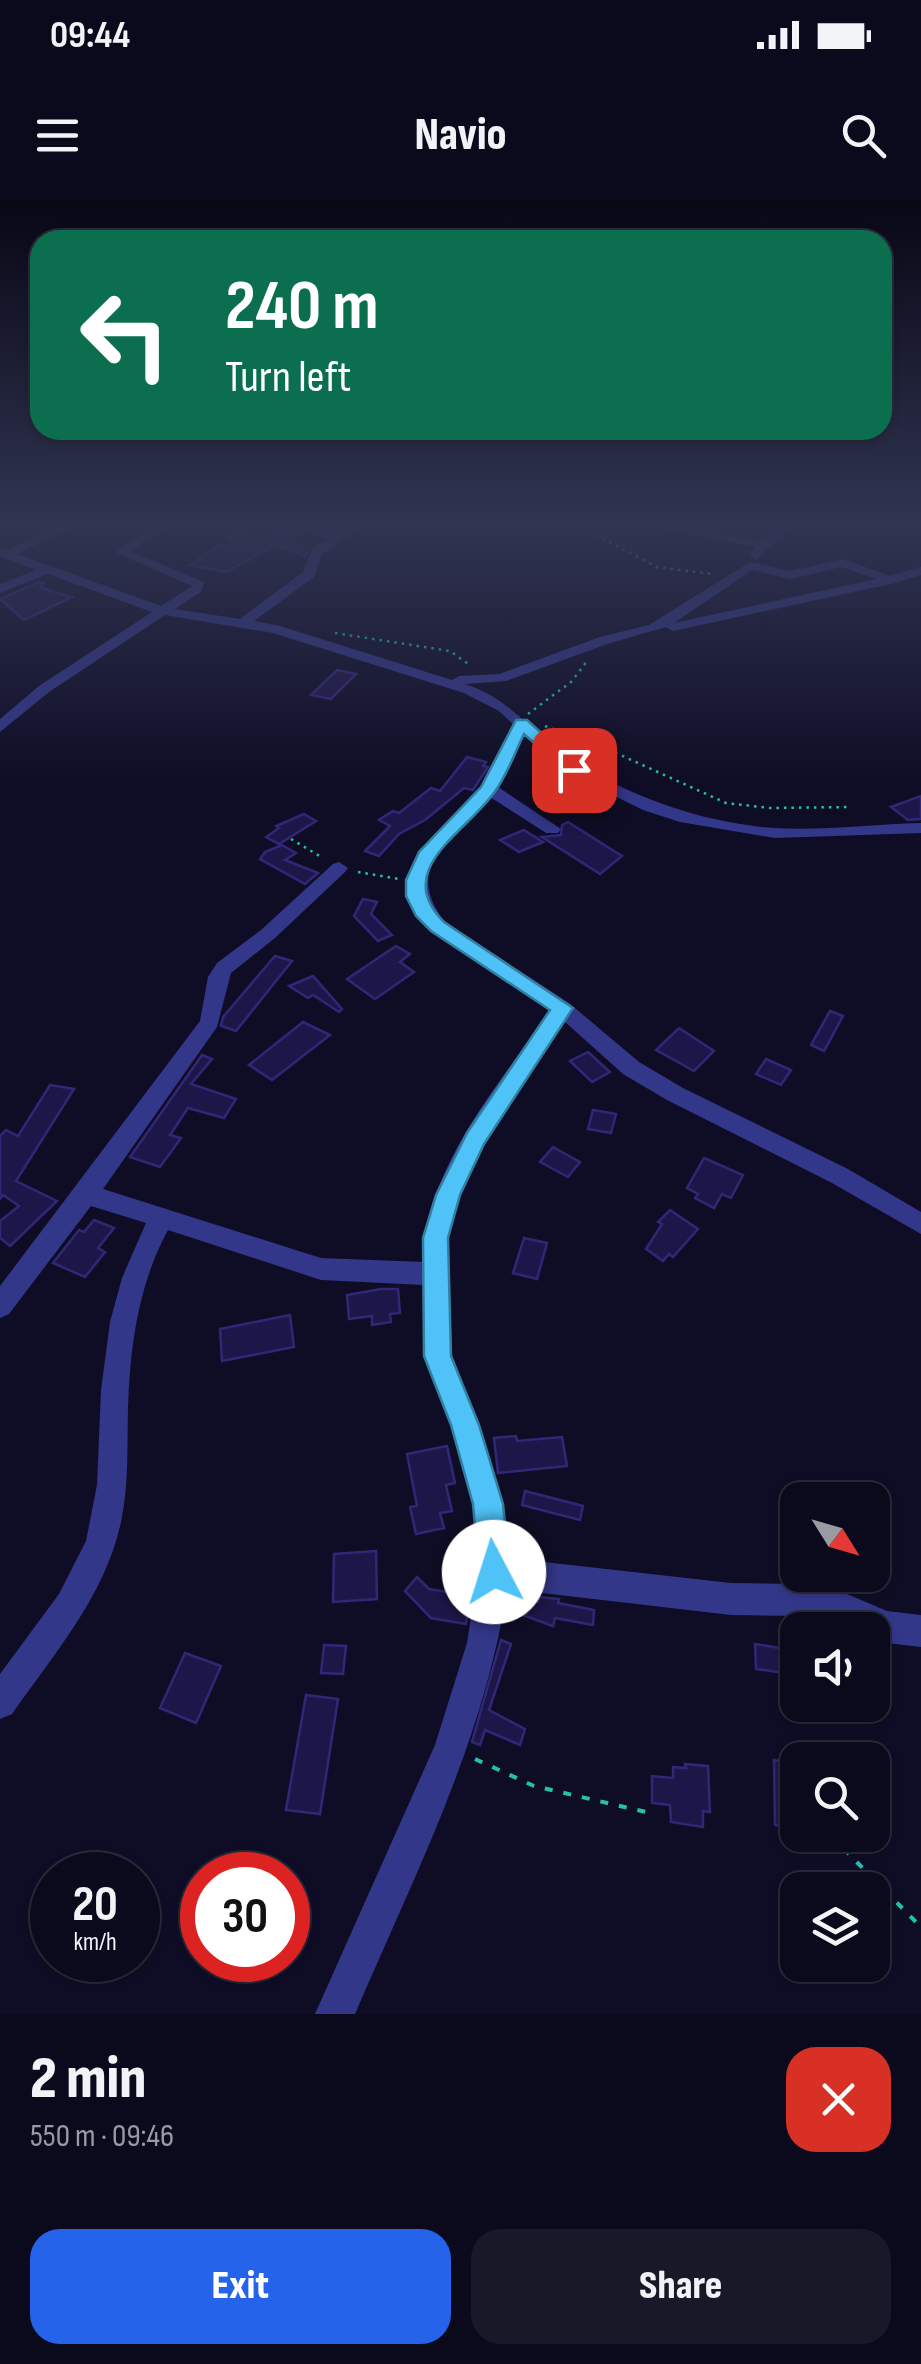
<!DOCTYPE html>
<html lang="en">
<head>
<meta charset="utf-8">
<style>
	:root { --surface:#0b0a1c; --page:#191829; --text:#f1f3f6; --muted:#9a9aa3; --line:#2b2b3b; --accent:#2563eb }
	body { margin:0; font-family:"Sofia Sans Condensed",sans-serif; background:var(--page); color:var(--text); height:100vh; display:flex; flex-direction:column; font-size:38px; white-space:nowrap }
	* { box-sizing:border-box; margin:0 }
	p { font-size:32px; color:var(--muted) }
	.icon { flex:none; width:55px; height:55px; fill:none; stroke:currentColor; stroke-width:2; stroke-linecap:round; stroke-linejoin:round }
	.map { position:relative; height:1814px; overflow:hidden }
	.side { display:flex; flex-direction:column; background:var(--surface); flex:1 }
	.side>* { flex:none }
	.guide { position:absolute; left:30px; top:30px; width:862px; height:210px; border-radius:30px; box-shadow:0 2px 8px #0004,0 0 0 2px var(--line); background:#0b6e4f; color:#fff; overflow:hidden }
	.needle { width:65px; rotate:127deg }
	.tools { position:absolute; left:780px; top:1282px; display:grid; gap:20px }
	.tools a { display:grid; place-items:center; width:110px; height:110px; border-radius:20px; background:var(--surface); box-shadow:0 2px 8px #0004,0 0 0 2px var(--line); font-size:50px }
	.speed { position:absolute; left:30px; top:1652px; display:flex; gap:20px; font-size:50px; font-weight:700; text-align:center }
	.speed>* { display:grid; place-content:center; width:130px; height:130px; border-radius:50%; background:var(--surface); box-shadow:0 2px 8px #0004,0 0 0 2px var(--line); line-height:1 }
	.speed small { font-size:25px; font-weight:400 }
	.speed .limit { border:15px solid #d22; background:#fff; color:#111 }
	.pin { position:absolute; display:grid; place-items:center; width:85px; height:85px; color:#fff; margin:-42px; border-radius:20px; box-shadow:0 5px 15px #0006 }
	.me { position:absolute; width:110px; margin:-55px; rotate:355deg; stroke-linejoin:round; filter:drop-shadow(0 0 8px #0008) }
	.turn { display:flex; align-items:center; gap:35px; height:210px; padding:0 30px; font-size:45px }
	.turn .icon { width:130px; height:130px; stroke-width:2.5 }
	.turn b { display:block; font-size:70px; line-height:85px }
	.round { display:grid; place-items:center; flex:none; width:105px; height:105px; border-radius:30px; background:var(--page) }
	.summary { display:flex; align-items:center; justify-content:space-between; height:170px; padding:0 30px }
	h1 { font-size:60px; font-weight:800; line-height:75px }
	.primary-button { display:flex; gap:20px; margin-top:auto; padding:20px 30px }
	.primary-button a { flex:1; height:115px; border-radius:30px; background:var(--accent); color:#fff; font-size:40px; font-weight:800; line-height:115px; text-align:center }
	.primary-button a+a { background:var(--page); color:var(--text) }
	.status { display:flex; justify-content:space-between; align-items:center; height:70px; padding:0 50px; background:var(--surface); direction:ltr }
	.status svg { height:28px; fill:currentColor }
	header { display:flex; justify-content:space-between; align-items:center; height:130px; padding:0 30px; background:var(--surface); font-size:45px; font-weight:800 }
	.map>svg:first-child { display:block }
</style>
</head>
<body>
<div class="status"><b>09:44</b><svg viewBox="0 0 49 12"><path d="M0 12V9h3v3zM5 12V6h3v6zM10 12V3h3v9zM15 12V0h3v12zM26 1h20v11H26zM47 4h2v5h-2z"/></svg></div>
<header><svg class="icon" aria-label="menu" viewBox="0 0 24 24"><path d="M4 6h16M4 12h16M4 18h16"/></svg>Navio<svg class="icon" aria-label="search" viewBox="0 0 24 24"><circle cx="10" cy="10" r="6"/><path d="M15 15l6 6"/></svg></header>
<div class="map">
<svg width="921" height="1814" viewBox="0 0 921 1814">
	<rect width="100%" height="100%" fill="#0f0d26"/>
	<g fill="#1d1749" stroke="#302777" stroke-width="2.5">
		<path d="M244,327l10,11 35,-9 11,5 -11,4 18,14 -2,4 -30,-11 -49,27 -35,-7 28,-20 18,3 -8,-10z"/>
		<path d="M39,382l5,1 -3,5 31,9 -48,23 -24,-21z"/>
		<path d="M337,470l19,4 -25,25 -20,-4z"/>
		<path d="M467,557l19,5 -3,4 5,1 -15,23 -9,-2 -39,32 -26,14 -20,22 -14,-5 25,-25 -11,-6 14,-9 6,2 32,-25 9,3z"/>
		<path d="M921,596v23l-13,1 -17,-13z"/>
		<path d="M304,614l12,7 -37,23 -13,-7 13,-9 -3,-2z"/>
		<path d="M568,622l38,24 16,10 -22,18 -58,-37 19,-2 1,-10z"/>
		<path d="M524,630l19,12 -24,10 -19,-12z"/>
		<path d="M282,645l14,8 -11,7 33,13 -13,11 -45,-25 5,-7z"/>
		<path d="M363,699l14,3 -6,12 21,21 -14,6 -24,-25z"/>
		<path d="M396,746l14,8 -10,8 14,10 -39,27 -28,-20z"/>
		<path d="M275,756l17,5 -56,70 -15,-5 2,-9z"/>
		<path d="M313,776l29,33 -3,3 -26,-17 -5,3 -19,-12z"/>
		<path d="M830,811l13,5 -19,35 -13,-6z"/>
		<path d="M303,822l27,13 -58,45 -23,-15z"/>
		<path d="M679,828l35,23 -20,20 -38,-21z"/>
		<path d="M588,852l22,20 -18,10 -22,-21z"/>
		<path d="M202,855l10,4 -21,25 45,15 -12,19 -36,-10 -18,27 11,3 -21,29 -30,-10z"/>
		<path d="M766,859l25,11 -10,15 -25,-11z"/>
		<path d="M50,885l24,4 -58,92 41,20 -47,45 -10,-8v-17l19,-15 -16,-11 -3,4v-63l6,-6 12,6z"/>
		<path d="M593,910l23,4 -5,19 -23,-4z"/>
		<path d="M553,947l27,15 -12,15 -28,-15z"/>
		<path d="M704,958l39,17 -12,23 -9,-4 -8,14 -19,-10 3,-4 -11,-6z"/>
		<path d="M670,1010l28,19 -25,28 -4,-3 -6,7 -17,-12 16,-25 -4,-2z"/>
		<path d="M94,1020l20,8 -16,20 7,4 -20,25 -32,-14 26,-33 5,2z"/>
		<path d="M524,1038l23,5 -10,36 -24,-6z"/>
		<path d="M381,1089h17l2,24 -10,1 1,8 -19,3v-9l-23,3 -2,-24z"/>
		<path d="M290,1115l4,32 -72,14 -2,-32z"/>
		<path d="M516,1236l1,5 45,-4 5,29 -69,7 -4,-35z"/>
		<path d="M447,1246l8,37 -9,2 6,26 -12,2 4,15 -28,6 -6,-27 7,-1 -10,-52z"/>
		<path d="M525,1291l58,15 -3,14 -58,-15z"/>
		<path d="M376,1351l1,48 -44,3 1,-48z"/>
		<path d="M417,1377l12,12 32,5 -1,7 9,2 -3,21 -35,-6 -26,-27z"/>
		<path d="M521,1396l17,6 1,-5 20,2 -1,4 36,7 -1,15 -38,-7 -2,8 -36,-13z"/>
		<path d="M501,1440l10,4 -22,66 36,19 -5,16 -35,-15 -5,15 -8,-3z"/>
		<path d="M755,1444l43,7v24l-42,-6z"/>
		<path d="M324,1445l22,1 -3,28 -22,-1z"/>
		<path d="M185,1453l36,13 -25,57 -36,-15z"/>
		<path d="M306,1495l32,4 -18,115 -34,-4z"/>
		<path d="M774,1560l24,4v66l-23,-5z"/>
		<path d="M685,1564l23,2 2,46 -7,-1v16l-32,-5 -1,-17 -18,-2v-27l21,2v-11l13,1z"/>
	</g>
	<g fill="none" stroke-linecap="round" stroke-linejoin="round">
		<g stroke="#24c1aa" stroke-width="2.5" stroke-dasharray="2.5 5" stroke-linecap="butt">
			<path d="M596,335l61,32 55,7"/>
			<path d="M335,433l115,18 21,15"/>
			<path d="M528,514l43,-32 17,-22"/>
			<path d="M545,526l60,22 121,55 44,5 81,-1"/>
			<path d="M291,639l32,19"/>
			<path d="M358,672l41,7"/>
		</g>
		<g stroke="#24c1aa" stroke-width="4" stroke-dasharray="8 11" stroke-linecap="butt">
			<path d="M475,1559l59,27 112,26"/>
			<path d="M830,1635l91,92"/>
		</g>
		<g fill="#333789" fill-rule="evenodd">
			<path d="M58,327h15l-56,27 144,52 31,-20 -77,-34 39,-25h13l-37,24 74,31 -3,10 -26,17 65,10 63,-47 9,-23 15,-10 -35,-12h17l26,7 12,-7h13l-38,27 -8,23 -60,44 26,5 172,54 7,-4 40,-2 101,-37 49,-12 101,-63 40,9 53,-12 47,17 31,-9v8l-26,8 -222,48 -7,-4 -56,16 -104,38 -41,3c51,16 75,61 119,84 59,33 123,55 190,60 48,3 99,-4 147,-5v10l-146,5 -95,-16 -37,-12 -75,-37 -44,-39 -26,53 63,42 -3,4h-12l-56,-36c-34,42 -90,67 -45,125l124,81 70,59 44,26 165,81 73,43v22l-89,-51 -165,-83 -44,-26 -59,-53 -80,122 -24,52 -12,44 4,116 27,70 24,79 5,54 223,25 71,1 45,10 40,17 34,4v32l-34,-4 -15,-6v-7h-16l-54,-14 -71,-1 -224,-26c-22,150 -93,287 -152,425h-40l120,-269 32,-102 11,-71 -5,-68 -22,-79 -27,-70v-70l-103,-5 -153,-50c-30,55 -38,117 -40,178 -1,38 1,77 -7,114 -16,74 -67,132 -109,192l-12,5v-45l59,-80 27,-53 11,-56 4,-95 9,-68 12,-44 24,-55 -55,-17 -82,108 -9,4v-32l200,-265 8,-44 9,-14 44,-33 72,-66 6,-2 9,6 -3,4 -70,66 -44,35 -14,54 -114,162 218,69 103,4c-1,-93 76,-178 126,-252l-119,-80 -19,-25 -5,-19 4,-18 13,-21 60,-63 29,-60 -14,-13 -35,-18 -191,-60 -108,-18 -116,77 -49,40v-13l39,-33 113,-74 -104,-38 -48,19v-9l36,-14 -36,-14v-8l6,2zM842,367l34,12 -202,44 78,-53 38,9z"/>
			<path d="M658,327h23l79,14 17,-14h13l-34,33 -6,-4 5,-9z"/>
		</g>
	</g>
	<linearGradient id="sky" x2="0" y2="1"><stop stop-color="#080715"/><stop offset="0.56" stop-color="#313552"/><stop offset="1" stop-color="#313552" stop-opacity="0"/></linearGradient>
	<rect width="921" height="580" fill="url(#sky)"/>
	<path fill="#4fc3f7" stroke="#337fa1" stroke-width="2.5" d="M516,520h11l56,50 -14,4 -45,-40c-9,18 -16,39 -28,56 -27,41 -106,79 -52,132l129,86 -89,136 -24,51 -12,43 3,118 28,69 24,79 7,68 -5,11 -11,4 -11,-4 -4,-11 -6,-68 -22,-79 -27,-69 -1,-118 13,-43 31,-62 83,-123 -119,-79 -15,-15 -10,-20v-16l13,-28 62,-65z"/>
</svg>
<div class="tools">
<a><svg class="needle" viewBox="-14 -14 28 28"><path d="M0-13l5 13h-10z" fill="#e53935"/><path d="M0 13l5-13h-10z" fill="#9a9aa3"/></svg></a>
<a><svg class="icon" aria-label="sound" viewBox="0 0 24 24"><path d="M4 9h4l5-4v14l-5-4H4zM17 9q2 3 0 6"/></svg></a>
<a><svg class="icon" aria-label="search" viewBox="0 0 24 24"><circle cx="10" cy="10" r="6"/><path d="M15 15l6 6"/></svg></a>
<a><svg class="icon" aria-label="layers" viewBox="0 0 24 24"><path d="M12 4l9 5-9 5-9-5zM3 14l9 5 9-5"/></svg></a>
</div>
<div class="speed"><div>20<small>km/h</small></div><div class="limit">30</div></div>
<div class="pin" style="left:574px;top:570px;background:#d93025"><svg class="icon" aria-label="arrive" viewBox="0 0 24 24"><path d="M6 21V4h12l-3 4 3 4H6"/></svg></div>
<svg class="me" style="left:494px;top:1372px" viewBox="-20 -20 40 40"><circle r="19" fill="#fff"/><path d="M0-13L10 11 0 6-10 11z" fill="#4fc3f7"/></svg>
<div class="guide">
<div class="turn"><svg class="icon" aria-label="left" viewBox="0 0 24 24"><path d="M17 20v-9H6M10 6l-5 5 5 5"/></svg><div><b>240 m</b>Turn left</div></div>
</div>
</div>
<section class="side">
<div class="summary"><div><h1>2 min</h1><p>550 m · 09:46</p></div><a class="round" style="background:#d93025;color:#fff"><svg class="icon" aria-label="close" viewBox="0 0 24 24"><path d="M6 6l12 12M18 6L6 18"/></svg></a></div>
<div class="primary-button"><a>Exit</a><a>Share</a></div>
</section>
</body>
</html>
